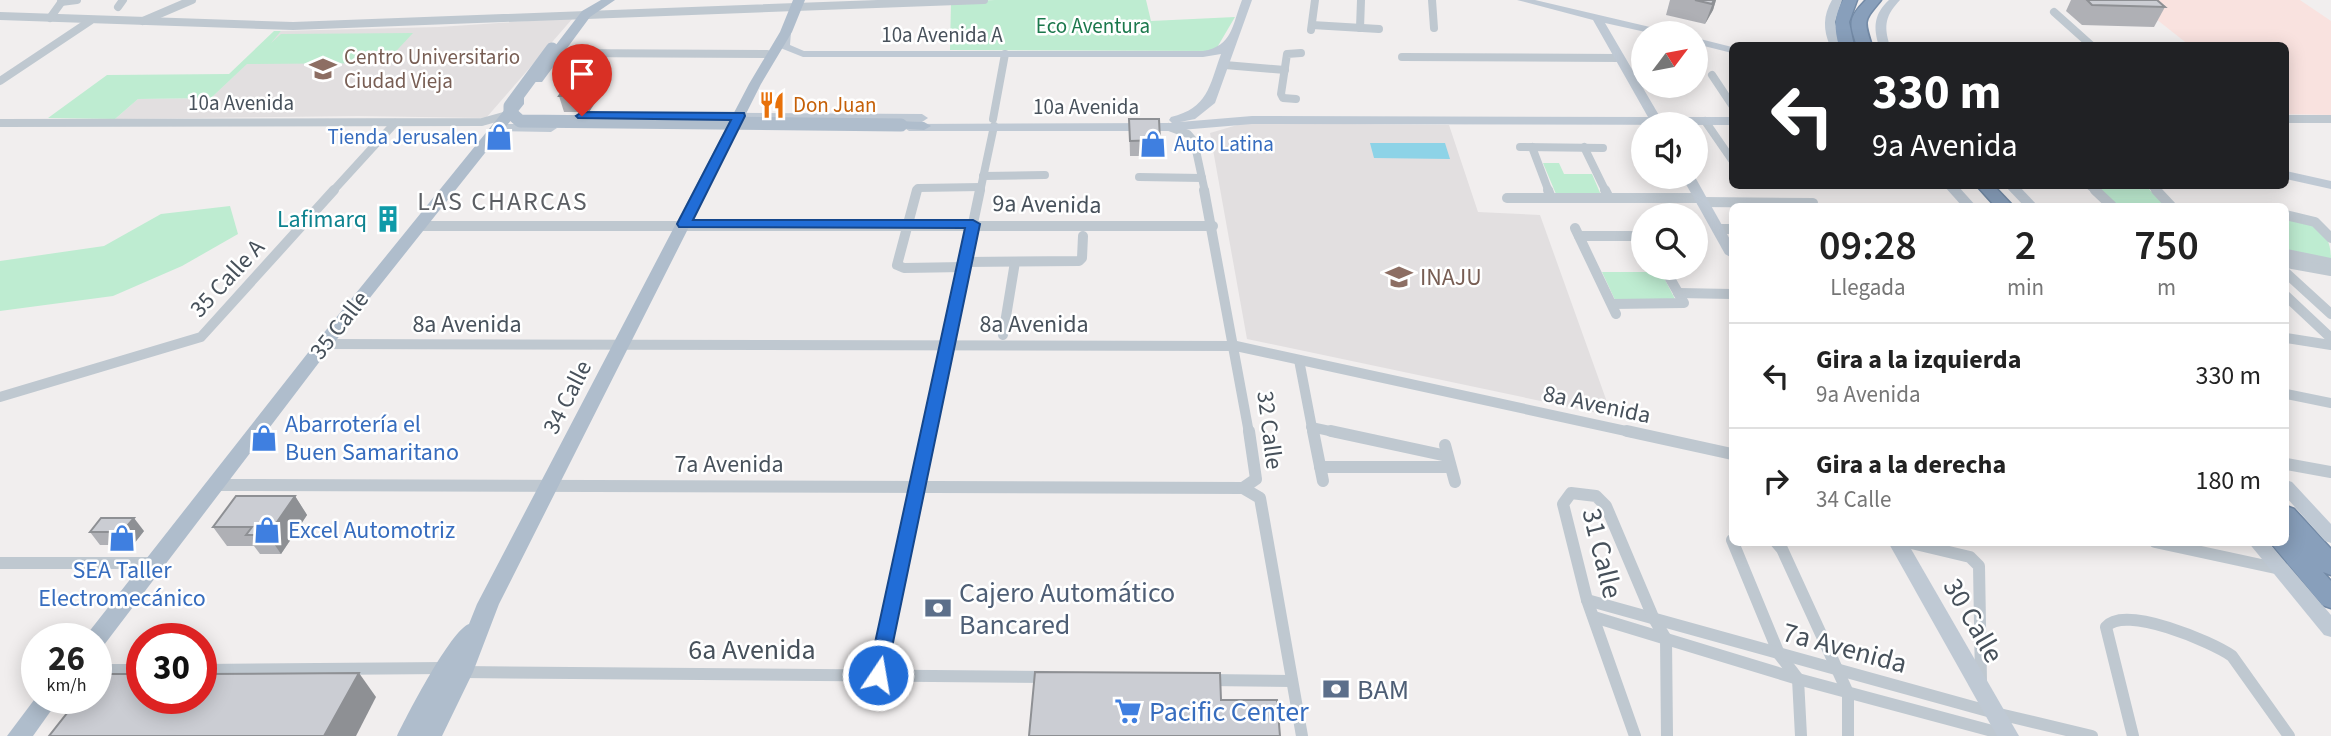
<!DOCTYPE html>
<html lang="es">
<head>
<meta charset="utf-8">
<style>
	:root { --surface:#fff; --page:#f6f6f6; --text:#222; --muted:#767676; --line:#e0e0e0 }
	body { margin:0; font-family:"Source Sans 3",sans-serif; background:var(--page); color:var(--text); height:100vh; display:flex; flex-direction:column; font-size:26px; white-space:nowrap }
	* { box-sizing:border-box; margin:0 }
	p { font-size:23px; color:var(--muted) }
	.icon { flex:none; width:38px; height:38px; fill:none; stroke:currentColor; stroke-width:2; stroke-linecap:round; stroke-linejoin:round }
	.map { position:relative; flex:1; overflow:hidden }
	.panel { position:absolute; left:1729px; top:203px; width:560px; height:343px; display:flex; flex-direction:column; background:var(--surface); border-radius:10px; box-shadow:0 4px 18px #0003 }
	.panel>* { flex:none }
	.top-card { position:absolute; left:1729px; top:42px; width:560px; height:147px; border-radius:10px; box-shadow:0 4px 18px #0003; background:#202124; color:#fff; overflow:hidden }
	.needle { width:46px; rotate:58deg }
	.controls { position:absolute; left:1631px; top:21px; display:grid; gap:14px }
	.controls a { display:grid; place-items:center; width:77px; height:77px; border-radius:50%; background:var(--surface); box-shadow:0 4px 18px #0003; font-size:35px }
	.speed { position:absolute; left:21px; top:623px; display:flex; gap:14px; font-size:35px; font-weight:700; text-align:center }
	.speed>* { display:grid; place-content:center; width:91px; height:91px; border-radius:50%; background:var(--surface); box-shadow:0 4px 18px #0003; line-height:1 }
	.speed small { font-size:18px; font-weight:400 }
	.speed .limit { border:10px solid #d22; background:#fff; color:#111 }
	.pin { position:absolute; display:grid; place-items:center; width:60px; height:60px; color:#fff; margin:-72px -30px; border-radius:50% 50% 50% 0; rotate:-45deg; box-shadow:0 0 7px #0007 }
	.pin .icon { rotate:45deg }
	.me { position:absolute; width:77px; margin:-38px; rotate:12deg; stroke-linejoin:round; filter:drop-shadow(0 0 5px #0008) }
	.turn { display:flex; align-items:center; gap:24px; height:147px; padding:0 28px; font-size:32px }
	.turn .icon { width:91px; height:91px; stroke-width:2.5 }
	.turn b { display:block; font-size:49px; line-height:60px }
	.eta { display:flex; justify-content:space-evenly; align-items:center; height:119px; text-align:center }
	.eta b { font-size:42px; font-weight:600; line-height:49px }
	ul { padding:0; list-style:none }
	li { display:flex; align-items:center; gap:21px; height:105px; padding:0 28px; border-top:2px solid var(--line) }
	li div { flex:1 }
	li b { display:block; font-size:26px }
	li em { font-style:normal }
	.map>svg:first-child { display:block }
</style>
</head>
<body>
<div class="map">
<svg width="2331" height="736" viewBox="0 0 2331 736">
	<rect width="100%" height="100%" fill="#f1eeee"/>
	<g fill="#e2dfe0">
		<path d="M573,18l-87,100 -128,-2 -243,3 23,-20 73,-1 70,-67 158,-4z"/>
		<path d="M1244,123l205,2 29,87 62,3 72,201 -365,-77 -37,-206z"/>
	</g>
	<path fill="#f9e2df" d="M2132,0h168l31,21v94l-45,-1v-68l-97,-1z"/>
	<g fill="#beecd1">
		<path d="M995,0h151l5,21 84,-4 -20,34 -265,-1 1,-48z"/>
		<path d="M274,31h7l-10,12 10,-9 132,-1 -28,30 -138,1 -36,34 -73,1 -23,20 -67,-1 59,-43 122,-1z"/>
		<path d="M1543,163h16l5,11h28l9,21 -45,-1z"/>
		<path d="M2096,186h50l19,20h-48z"/>
		<path d="M230,206l8,28 -56,32 -69,30 -113,15v-50l104,-15 57,-32z"/>
		<path d="M2286,213c25,7 45,16 45,46l-42,-9 -3,-5z"/>
		<path d="M1602,272h59l14,27 -60,1z"/>
	</g>
	<path fill="#8dd3e7" d="M1370,143h75l5,16 -76,-1z"/>
	<g fill="none" stroke-linecap="round" stroke-linejoin="round">
		<defs>
			<g id="highway">
				<path d="M1843,0h14l-8,22 5,24h-15c-5,-18 -5,-30 4,-46z"/>
				<path d="M1866,0h15c-17,21 -18,19 -9,46h-15c-8,-24 -9,-28 9,-46z"/>
				<path d="M1977,186h17l19,20h-18z"/>
				<path d="M2286,506l8,3 37,40v26l-8,-3 8,9v27l-9,-3 -52,-63h16v-8l4,1 -4,-5z"/>
			</g>
		</defs>
		<use href="#highway" stroke="#738aa6" stroke-width="3"/>
		<g stroke="#bfc8d0" stroke-width="8">
			<path d="M1432,0l2,28"/>
			<path d="M61,2l16,-2"/>
			<path d="M118,7l5,-7"/>
			<path d="M2054,12l38,34"/>
			<path d="M0,16l293,10 691,-26"/>
			<path d="M50,18l13,-18"/>
			<path d="M143,21l49,-21"/>
			<path d="M1312,25l67,4"/>
			<path d="M1360,28l1,-28"/>
			<path d="M1311,30l4,-30"/>
			<path d="M558,53l209,1"/>
			<path d="M1402,57l218,1"/>
			<path d="M1225,65l60,5"/>
			<path d="M1712,75l20,30"/>
			<path d="M0,81l90,-60"/>
			<path d="M1296,99l-13,-1 -2,-4 6,-40 14,-1"/>
			<path d="M993,119l12,-65"/>
			<path d="M2286,119h45"/>
			<path d="M1705,121l27,39"/>
			<path d="M0,123l482,-1 25,-7"/>
			<path d="M1169,127l19,7 6,7 11,51"/>
			<path d="M1520,147l83,1"/>
			<path d="M1532,147l17,45"/>
			<path d="M1584,147l22,45"/>
			<path d="M983,176l62,-1"/>
			<path d="M1139,177l63,1"/>
			<path d="M2090,186l7,6"/>
			<path d="M2152,186l6,6"/>
			<path d="M332,192l63,-69"/>
			<path d="M917,192l1,-4 63,-1"/>
			<path d="M980,192l14,-66"/>
		</g>
		<g stroke="#bfc8d0" stroke-width="10">
			<path d="M917,190l-20,75 7,3 60,-1"/>
			<path d="M1204,190l45,243"/>
			<path d="M1548,190l3,8"/>
			<path d="M1605,190l4,8"/>
			<path d="M2095,190l17,16"/>
			<path d="M2156,190l15,16"/>
			<path d="M1507,198h193"/>
			<path d="M1702,202l111,1"/>
			<path d="M2286,215l29,7 16,16"/>
			<path d="M418,226h795"/>
			<path d="M1575,228l41,86"/>
			<path d="M1718,229h14"/>
			<path d="M1579,236h64"/>
			<path d="M2286,254l45,9"/>
			<path d="M965,262l114,-1 3,-3 1,-22"/>
			<path d="M2286,263l45,8"/>
			<path d="M2286,273l45,41"/>
			<path d="M1678,293l54,1"/>
			<path d="M2286,296l45,42"/>
			<path d="M1612,304l72,-1 -20,-35"/>
			<path d="M1003,335l12,-73"/>
			<path d="M2286,338l45,7"/>
			<path d="M324,344l912,2 399,87"/>
			<path d="M1299,360l14,73"/>
			<path d="M2286,394l45,9"/>
			<path d="M0,397l201,-60 133,-147"/>
			<path d="M1311,427l28,6"/>
			<path d="M929,433l51,-243"/>
		</g>
		<g stroke="#bfc8d0" stroke-width="12">
			<path d="M1313,431l10,50"/>
			<path d="M1331,431l116,25"/>
			<path d="M1627,431l105,23"/>
			<path d="M1445,445l10,37"/>
			<path d="M2286,464l45,8"/>
			<path d="M1320,467h130"/>
			<path d="M215,485l1028,3 17,10 42,238"/>
			<path d="M1243,488l13,-9 -7,-48"/>
			<path d="M1732,540l47,114 19,25 3,57"/>
			<path d="M1776,542l6,7 66,144v43"/>
			<path d="M1907,542l63,15 9,9 2,115"/>
			<path d="M2155,542l125,27"/>
			<path d="M0,563h154"/>
			<path d="M1587,600l408,113 97,23"/>
			<path d="M1594,617l204,62 213,57"/>
			<path d="M96,670h46"/>
			<path d="M201,670l245,-2"/>
			<path d="M462,672l585,5"/>
			<path d="M878,675l52,-244"/>
			<path d="M1207,680l85,1"/>
			<path d="M1635,736l-48,-136 -24,-96 8,-11 25,3 10,10 47,111 13,22 1,97"/>
			<path d="M2133,736l-27,-109c18,-23 106,15 126,29l57,80"/>
		</g>
		<g fill="#bfc9d4" fill-rule="evenodd">
			<path d="M1242,0h10l-37,103 -20,16 -15,3 72,-6 396,1 -55,-97 -76,-20h18l132,31 1,2h-18l-45,-10 55,94h72v8l-480,-1 -83,7h-260l-6,-4 2,-3 267,-1 -3,-3 2,-3c37,-9 38,-30 50,-63l-18,3h-400l-25,-10 3,-15 5,-3 5,3 -1,13 14,6h399c30,-5 29,-26 39,-51z"/>
			<path d="M1832,0h10l-7,22 6,24h-11c-7,-17 -7,-30 2,-46z"/>
			<path d="M1889,0h11c-14,15 -17,25 -10,46h-11c-6,-19 -5,-32 10,-46z"/>
			<path d="M1696,38l36,9v6l-36,-9z"/>
			<path d="M636,112l286,2 6,4 -6,4 -290,-3v-6z"/>
			<path d="M497,124h54l6,4 -6,4 -58,-1 -2,-3z"/>
			<path d="M2286,171l45,10v8l-45,-10z"/>
			<path d="M1682,177h13l37,66v15l-7,-4z"/>
			<path d="M1944,186h14l18,20h-14z"/>
			<path d="M2005,186h14l19,20h-14z"/>
			<path d="M2286,480l6,2 39,42v19l-6,-2 -39,-44z"/>
			<path d="M1888,542h19l112,194h-22z"/>
			<path d="M2248,542h20l63,73v22l-7,-2z"/>
		</g>
		<g fill="#afbdcc" fill-rule="evenodd">
			<path d="M601,0h14l-25,17 -48,65h-10v-6l50,-65z"/>
			<path d="M793,0h12l-13,32 -31,52 -262,520 -26,68 -31,64h-45c10,-21 54,-106 72,-112l8,-20 272,-520 31,-52z"/>
			<path d="M519,97l5,1v6l-194,244 -226,297 -8,3v-9h-11l3,-6 230,-293 196,-242z"/>
			<path d="M901,121l23,1 7,4 -7,4 -28,-2 -2,-3z"/>
			<path d="M37,696l23,2 -27,38h-26z"/>
		</g>
		<use href="#highway" fill="#889fbb" fill-rule="evenodd"/>
		<path stroke="#afbdcc" stroke-width="13" d="M552,49l-42,57v6l10,9 381,4"/>
	</g>
	<g fill="#afb0b5">
		<path d="M1670,0h46l-3,10 -8,14 -39,-9z"/>
		<path d="M2071,0h86l8,7 -11,20 -72,-2 -16,-14z"/>
		<path d="M609,81l-20,31h-25l-5,-16z"/>
		<path d="M1129,119l31,21v16h-30z"/>
		<path d="M295,496l12,19 -26,39h-21l-6,-8h-27l-14,-19z"/>
		<path d="M144,531l-11,14h-33l-10,-13z"/>
	</g>
	<g fill="#8e9094">
		<path d="M1714,0h2l-3,10 -8,14z"/>
		<path d="M604,65l5,16 -20,31 -6,-16z"/>
		<path d="M295,496l12,19 -26,39 -13,-19z"/>
		<path d="M134,518l10,13 -11,14 -11,-13z"/>
		<path d="M359,673l17,24 -20,39h-32z"/>
	</g>
	<g fill="#cbcdd3" stroke="#8e9094" stroke-width="2">
		<path d="M1695,0h19l-2,4z"/>
		<path d="M2087,0h70l8,7 -73,-2z"/>
		<path d="M580,65h24l-21,31h-24z"/>
		<path d="M1129,119h30l1,21 -30,1z"/>
		<path d="M236,496h59l-27,39h-22l6,-8h-39z"/>
		<path d="M101,518h33l-12,14h-32z"/>
		<path d="M1035,672l185,1 1,27h56l3,36h-251z"/>
		<path d="M359,673l-35,63h-275l30,-38h17l1,-24h45v24h59v-24z"/>
	</g>
	<path fill="#216dd7" stroke="#15478c" stroke-width="2" d="M582,112l162,1 1,3 -52,104h280l7,4 -95,457 -7,2 -7,-2 -3,-6 97,-447 -286,-1 -2,-3 54,-104 -153,-2 -2,-2z"/>
	<defs>
		<symbol id="university-bare" viewBox="-9 -9 18 18"><path d="M0-5L7-2L0 1L-7-2ZM-4 1L0 2.5L4 1V4Q0 6-4 4Z" fill="#8d6e63" stroke="#fff" stroke-width="2.5" paint-order="stroke"/></symbol>
		<symbol id="restaurant-bare" viewBox="-9 -9 18 18"><path d="M-5-6h1v4h1v-4h1v4h1v-4h1v5L-1.5 .5V6h-2V.5L-5-1ZM5-6V6H3V1.5H1.5Q1.5-4 5-6Z" fill="#e8710a" stroke="#fff" stroke-width="2.5" paint-order="stroke"/></symbol>
		<symbol id="shop-bare" viewBox="-9 -9 18 18"><path d="M-5-2.5h2.3a2.7 3.5 0 0 1 5.4 0H5L5.5 6h-11ZM-1.5-2.5h3a1.5 2.3 0 0 0-3 0Z" fill="#3f7fe0" stroke="#fff" stroke-width="2.5" paint-order="stroke"/></symbol>
		<symbol id="building-bare" viewBox="-9 -9 18 18"><path d="M-4-6H4V6H1V3H-1V6H-4ZM-2.5-4.3h1.7v1.8h-1.7ZM.8-4.3h1.7v1.8H.8ZM-2.5-1h1.7V.8h-1.7ZM.8-1h1.7V.8H.8Z" fill="#0f9aa8" stroke="#fff" stroke-width="2.5" paint-order="stroke"/></symbol>
		<symbol id="school-bare" viewBox="-9 -9 18 18"><path d="M0-5L7-2L0 1L-7-2ZM-4 1L0 2.5L4 1V4Q0 6-4 4Z" fill="#8d6e63" stroke="#fff" stroke-width="2.5" paint-order="stroke"/></symbol>
		<symbol id="bank-bare" viewBox="-9 -9 18 18"><path d="M-6-4H6V4H-6ZM0-2.3a2.3 2.3 0 1 0 0 4.6a2.3 2.3 0 1 0 0-4.6Z" fill="#5c6f8a" stroke="#fff" stroke-width="2.5" paint-order="stroke"/></symbol>
		<symbol id="supermarket-bare" viewBox="-9 -9 18 18"><path d="M-6-5.5h2.5l.6 2H6L4.5 2H-2.5L-4.4-4H-6ZM-1.5 3.2a1.3 1.3 0 1 0 .1 0ZM3 3.2a1.3 1.3 0 1 0 .1 0Z" fill="#3f7fe0" stroke="#fff" stroke-width="2.5" paint-order="stroke"/></symbol>
	</defs>
	<g fill-rule="evenodd">
		<use href="#university-bare" x="304" y="50" width="38" height="38"/>
		<use href="#restaurant-bare" x="753" y="86" width="38" height="38"/>
		<use href="#shop-bare" x="480" y="118" width="38" height="38"/>
		<use href="#shop-bare" x="1134" y="125" width="38" height="38"/>
		<use href="#building-bare" x="369" y="200" width="38" height="38"/>
		<use href="#school-bare" x="1380" y="258" width="38" height="38"/>
		<use href="#shop-bare" x="245" y="419" width="38" height="38"/>
		<use href="#shop-bare" x="248" y="511" width="38" height="38"/>
		<use href="#shop-bare" x="103" y="519" width="38" height="38"/>
		<use href="#bank-bare" x="919" y="589" width="38" height="38"/>
		<use href="#bank-bare" x="1317" y="670" width="38" height="38"/>
		<use href="#supermarket-bare" x="1109" y="692" width="38" height="38"/>
	</g>
	<g text-anchor="middle" stroke-width="5" stroke-linejoin="round" paint-order="stroke">
		<g font-size="21" fill="#1b784c" stroke="#fff">
			<text x="1093" y="33">Eco Aventura</text>
		</g>
		<g font-size="21" fill="#47515b" stroke="#fff">
			<text x="942" y="42">10a Avenida A</text>
			<text x="241" y="110">10a Avenida</text>
			<text x="1086" y="114">10a Avenida</text>
		</g>
		<g font-size="21" fill="#785e54" stroke="#fff" text-anchor="start">
			<text x="344" y="64">Centro Universitario<tspan x="344" dy="24">Ciudad Vieja</tspan></text>
		</g>
		<g font-size="21" fill="#c56008" stroke="#fff" text-anchor="start">
			<text x="793" y="112">Don Juan</text>
		</g>
		<g font-size="21" fill="#366cbe" stroke="#fff" text-anchor="end">
			<text x="478" y="144">Tienda Jerusalen</text>
			<text x="1174" y="151" text-anchor="start">Auto Latina</text>
		</g>
		<g font-size="24" fill="#47515b" stroke="#fff">
			<text transform="translate(1047 204) rotate(1)" y="8">9a Avenida</text>
			<text transform="translate(227 278) rotate(-47)" y="8">35 Calle A</text>
			<text x="467" y="332">8a Avenida</text>
			<text x="1034" y="332">8a Avenida</text>
			<text transform="translate(339 325) rotate(-52)" y="8">35 Calle</text>
			<text transform="translate(567 397) rotate(-63)" y="8">34 Calle</text>
			<text transform="translate(1597 404) rotate(12)" y="8">8a Avenida</text>
			<text transform="translate(1270 430) rotate(83)" y="8">32 Calle</text>
			<text x="729" y="472">7a Avenida</text>
		</g>
		<g font-size="24" fill="#0d838f" stroke="#fff" text-anchor="end">
			<text x="367" y="227">Lafimarq</text>
		</g>
		<g font-size="24" fill="#785e54" stroke="#fff" text-anchor="start">
			<text x="1420" y="285">INAJU</text>
		</g>
		<g font-size="24" fill="#366cbe" stroke="#fff" text-anchor="start">
			<text x="285" y="432">Abarrotería el<tspan x="285" dy="28">Buen Samaritano</tspan></text>
			<text x="288" y="538">Excel Automotriz</text>
			<text x="122" y="578" text-anchor="middle">SEA Taller<tspan x="122" dy="28">Electromecánico</tspan></text>
		</g>
		<g font-size="26" letter-spacing="2" fill="#5b5e63" stroke="#fff">
			<text x="503" y="210">LAS CHARCAS</text>
		</g>
		<g font-size="28" fill="#47515b" stroke="#fff">
			<text transform="translate(1603 553) rotate(76)" y="10">31 Calle</text>
			<text transform="translate(1974 620) rotate(60)" y="10">30 Calle</text>
			<text transform="translate(1845 647) rotate(15)" y="10">7a Avenida</text>
			<text x="752" y="659">6a Avenida</text>
		</g>
		<g font-size="28" fill="#4e5e75" stroke="#fff" text-anchor="start">
			<text x="959" y="602">Cajero Automático<tspan x="959" dy="32">Bancared</tspan></text>
			<text x="1357" y="699">BAM</text>
		</g>
		<g font-size="28" fill="#366cbe" stroke="#fff" text-anchor="start">
			<text x="1149" y="721">Pacific Center</text>
		</g>
	</g>
</svg>
<div class="controls">
<a><svg class="needle" viewBox="-14 -14 28 28"><path d="M0-13l5 13h-10z" fill="#e53935"/><path d="M0 13l5-13h-10z" fill="#767676"/></svg></a>
<a><svg class="icon" aria-label="sound" viewBox="0 0 24 24"><path d="M4 9h4l5-4v14l-5-4H4zM17 9q2 3 0 6"/></svg></a>
<a><svg class="icon" aria-label="search" viewBox="0 0 24 24"><circle cx="10" cy="10" r="6"/><path d="M15 15l6 6"/></svg></a>
</div>
<div class="speed"><div>26<small>km/h</small></div><div class="limit">30</div></div>
<div class="pin" style="left:582px;top:116px;background:#d93025"><svg class="icon" aria-label="arrive" viewBox="0 0 24 24"><path d="M6 21V4h12l-3 4 3 4H6"/></svg></div>
<svg class="me" style="left:878px;top:675px" viewBox="-20 -20 40 40"><circle r="17" fill="#216dd7" stroke="#fff" stroke-width="3"/><path d="M0-11L8 9 0 5-8 9z" fill="#fff"/></svg>
<div class="top-card">
<div class="turn"><svg class="icon" aria-label="left" viewBox="0 0 24 24"><path d="M17 20v-9H6M10 6l-5 5 5 5"/></svg><div><b>330 m</b>9a Avenida</div></div>
</div>
<section class="panel">
<div class="eta">
<div><b>09:28</b><p>Llegada</p></div>
<div><b>2</b><p>min</p></div>
<div><b>750</b><p>m</p></div>
</div>
<ul>
<li><svg class="icon" aria-label="left" viewBox="0 0 24 24"><path d="M17 20v-9H6M10 6l-5 5 5 5"/></svg><div><b>Gira a la izquierda</b><p>9a Avenida</p></div><em>330 m</em></li>
<li><svg class="icon" aria-label="right" viewBox="0 0 24 24"><path d="M7 20v-9h11M14 6l5 5-5 5"/></svg><div><b>Gira a la derecha</b><p>34 Calle</p></div><em>180 m</em></li>
</ul>
</section>
</div>
</body>
</html>
